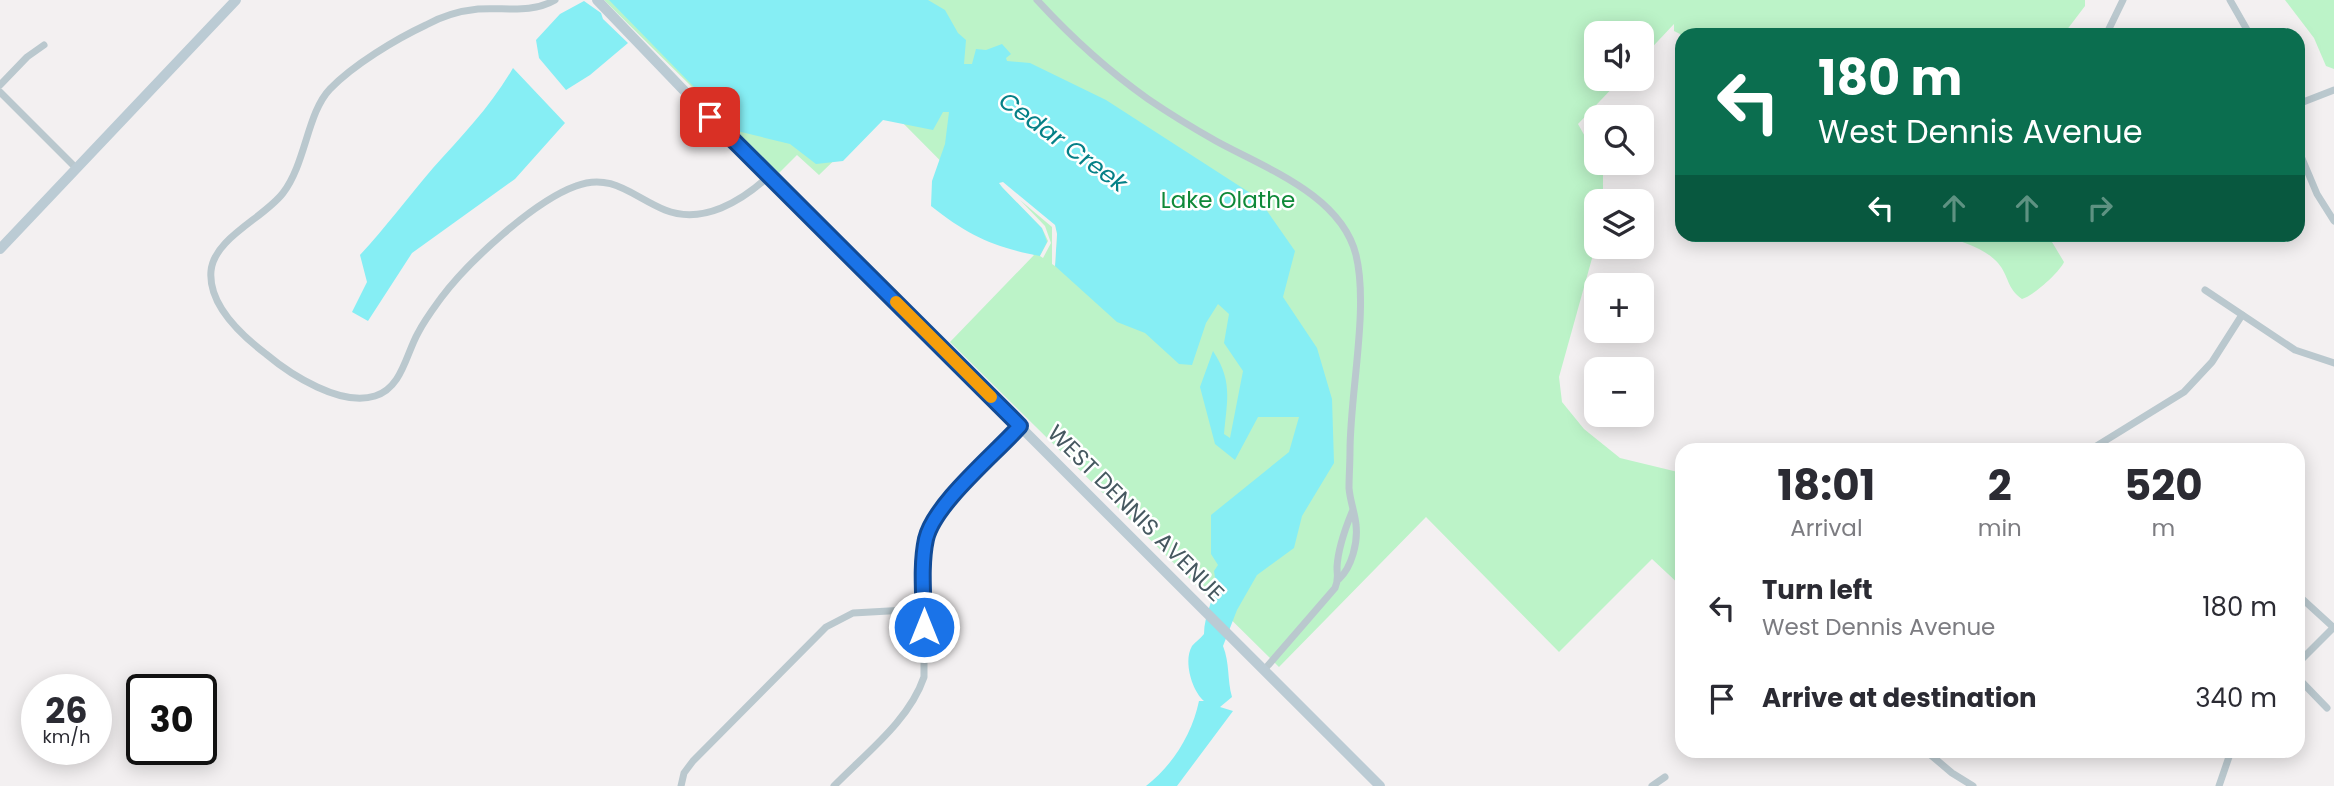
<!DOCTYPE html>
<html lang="en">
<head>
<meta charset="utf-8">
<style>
	:root { --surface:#fff; --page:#f2f2f3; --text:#2b2b33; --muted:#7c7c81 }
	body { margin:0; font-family:Poppins,sans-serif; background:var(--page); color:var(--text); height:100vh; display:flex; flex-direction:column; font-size:26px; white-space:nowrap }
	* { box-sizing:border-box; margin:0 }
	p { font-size:23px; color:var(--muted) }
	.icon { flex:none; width:38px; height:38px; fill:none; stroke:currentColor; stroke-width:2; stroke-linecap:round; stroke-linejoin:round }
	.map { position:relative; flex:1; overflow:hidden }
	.side { position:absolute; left:1675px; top:443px; width:630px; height:315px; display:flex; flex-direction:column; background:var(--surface); border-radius:21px; box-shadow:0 4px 18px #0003 }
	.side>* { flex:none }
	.hud { position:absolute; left:1675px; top:28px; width:630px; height:214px; border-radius:21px; box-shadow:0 4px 18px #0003; background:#0b6e4f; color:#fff; overflow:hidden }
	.fabs { position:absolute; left:1584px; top:21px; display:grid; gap:14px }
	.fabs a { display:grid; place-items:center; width:70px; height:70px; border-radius:14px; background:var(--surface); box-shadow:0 4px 18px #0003; font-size:35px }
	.speed { position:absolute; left:21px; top:674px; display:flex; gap:14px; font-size:35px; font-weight:700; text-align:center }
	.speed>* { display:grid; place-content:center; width:91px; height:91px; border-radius:50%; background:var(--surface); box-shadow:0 4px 18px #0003; line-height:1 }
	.speed small { font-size:18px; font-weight:400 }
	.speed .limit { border:4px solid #111; border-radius:10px; background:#fff; color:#111 }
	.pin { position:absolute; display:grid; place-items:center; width:60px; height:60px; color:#fff; margin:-30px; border-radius:14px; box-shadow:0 4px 10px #0006 }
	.me { position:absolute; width:77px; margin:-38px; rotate:0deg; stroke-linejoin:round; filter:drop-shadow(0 0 5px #0008) }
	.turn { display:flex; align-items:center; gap:24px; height:147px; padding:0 28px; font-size:32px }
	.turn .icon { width:91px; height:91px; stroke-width:2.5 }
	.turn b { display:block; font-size:49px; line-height:60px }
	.lanes { display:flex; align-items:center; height:66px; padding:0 28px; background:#0003; justify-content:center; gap:35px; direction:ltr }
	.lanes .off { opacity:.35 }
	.eta { display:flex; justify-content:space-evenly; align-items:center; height:119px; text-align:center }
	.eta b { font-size:42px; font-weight:700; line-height:49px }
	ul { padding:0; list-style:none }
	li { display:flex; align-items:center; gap:21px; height:91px; padding:0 28px }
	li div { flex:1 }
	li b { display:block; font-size:26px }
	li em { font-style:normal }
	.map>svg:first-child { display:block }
</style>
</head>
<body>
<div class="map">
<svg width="2334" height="786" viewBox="0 0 2334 786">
	<rect width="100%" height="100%" fill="#f3f0f1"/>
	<g fill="#bcf3c8">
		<path d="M604,0h1481v6l-22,29h-381l-8,-4v-7l-32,34v-25h-46v46h25l-43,45 18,32v7h4l3,4v34h-7v43l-37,133 3,25 22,27 36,29 62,15v114l-30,-28 -93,93 -133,-135 -147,150 -329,-325 84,-87 -146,-147 -69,67 -22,-20 -18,18z"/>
		<path d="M2285,0h49v69l-8,-3 -12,-28z"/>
		<path d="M1944,235h109l-1,7 12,20c-5,11 -31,34 -42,37 -15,-10 -13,-23 -24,-36 -14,-16 -36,-20 -54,-28z"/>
	</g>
	<g fill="#86eef4">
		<path d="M609,0h319l17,10 13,23 8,7 -2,24h8l4,-15 10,1 16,-6 9,10 -5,4 1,3 23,2 76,37 152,98 37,53 -12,46 34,51 15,51 2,64 -32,53 -8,32 -37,27 -20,35 -14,36c7,18 4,33 9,51l-12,10 13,4 -56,75h-31c27,-21 46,-52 53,-85h5c-12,-10 -21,-40 -12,-55 3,-4 8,-7 12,-12 0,-23 15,-40 10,-63l4,-6 -7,-11v-39l78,-63 10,-35h-41l-23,43 -20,-16 -15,-57 13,-36c20,30 14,49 11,83l6,4 13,-67 -19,-28 5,-29 -11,-10 -12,19 -14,42 -13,-1 -34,-31 -28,-11 -62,-56 2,-32 -2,-9 -53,-38 40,41 5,14 -7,14c-47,-9 -71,-20 -109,-50l1,-25 13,-37 4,-32h-6l-10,18 -50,-10 -40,41 -27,3 -26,-20 -53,-13z"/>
		<path d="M584,1l17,12 2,6 25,24 -38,32 -24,15 -27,-32 -3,-18 24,-26z"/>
		<path d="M513,68l52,55 -50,56 -103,74 -44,68 -16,-9 15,-30 -7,-27c26,-28 48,-58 73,-87 29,-32 58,-62 80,-100z"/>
	</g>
	<path fill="#f3f0f1" d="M1003,182l52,43 2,9 -2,32 -3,-2v-37l-32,-27 25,26 6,17 -8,15 -3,-2 8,-15 -6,-13 -40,-41 -3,-4z"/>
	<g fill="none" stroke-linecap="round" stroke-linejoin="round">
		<g stroke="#bac8ce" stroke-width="7">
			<path d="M555,0c-24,14 -51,7 -77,9 -19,2 -36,7 -52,16 -30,14 -73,40 -96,64 -23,24 -24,74 -47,104 -19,25 -69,45 -72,78 -3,34 30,64 55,83 25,21 75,53 109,42 27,-8 31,-42 43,-63 6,-12 15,-24 23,-35 27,-36 93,-97 135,-112 36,-14 57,11 89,24 38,15 77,-9 104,-34"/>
			<path d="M1037,0c34,37 70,70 111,99 22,15 45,29 68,42 49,27 125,54 140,114 13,53 -6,138 -6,196 0,12 -1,25 -1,37 1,13 6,25 7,37 2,17 -4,42 -17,54"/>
			<path d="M2230,0l20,35"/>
			<path d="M2106,35l17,-35"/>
			<path d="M0,85l27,-28 17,-12"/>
			<path d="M0,92l76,76"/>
			<path d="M2298,104l36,-14"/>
			<path d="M2298,149l19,45 17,27"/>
			<path d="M2205,290l90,60 39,13"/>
			<path d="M2090,450l94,-58 28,-30 30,-47"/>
			<path d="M2298,595l35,32"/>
			<path d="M2298,663l36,-36"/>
			<path d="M1264,670l71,-82c4,-9 2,-12 2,-21 1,-18 8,-38 15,-55"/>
			<path d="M2298,678l29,30"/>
			<path d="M1926,751l26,22 21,13"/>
			<path d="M681,786l3,-13 9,-12 133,-134 27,-14 71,-4"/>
			<path d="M834,786c32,-33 75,-65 90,-109v-123c6,-51 62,-90 96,-128"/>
			<path d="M1652,786l13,-9"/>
			<path d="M2219,786l12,-35"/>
		</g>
		<g stroke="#bbcbd4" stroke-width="10">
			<path d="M597,0l98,102 685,684"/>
			<path d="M0,249l236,-249"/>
		</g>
	</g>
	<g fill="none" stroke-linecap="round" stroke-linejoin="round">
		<defs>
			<path id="route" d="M710,117l310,309c-25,28 -86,78 -94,113 -6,28 -2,60 -2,88"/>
		</defs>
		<use href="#route" stroke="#114b97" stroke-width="18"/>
		<use href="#route" stroke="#1a73e8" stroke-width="12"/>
		<path stroke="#f59e0b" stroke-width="12" d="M896,302l95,95"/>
	</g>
	<g text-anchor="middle" stroke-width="5" stroke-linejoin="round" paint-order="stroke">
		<g font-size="23" fill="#0f8939" stroke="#fff">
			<text x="1228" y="208">Lake Olathe</text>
		</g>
		<g font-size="23" fill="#465860" stroke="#fff">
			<text transform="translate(1136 513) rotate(45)" y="8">WEST DENNIS AVENUE</text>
		</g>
		<g font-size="24" font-style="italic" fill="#058087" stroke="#fff">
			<text transform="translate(1063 142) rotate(36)" y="8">Cedar Creek</text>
		</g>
	</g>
</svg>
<div class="fabs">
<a><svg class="icon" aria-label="sound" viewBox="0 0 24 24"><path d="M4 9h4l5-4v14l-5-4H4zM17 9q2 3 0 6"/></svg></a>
<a><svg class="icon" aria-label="search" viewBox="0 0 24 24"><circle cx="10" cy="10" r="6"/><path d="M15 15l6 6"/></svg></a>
<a><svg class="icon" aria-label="layers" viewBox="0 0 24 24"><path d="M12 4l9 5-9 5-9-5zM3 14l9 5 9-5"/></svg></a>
<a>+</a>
<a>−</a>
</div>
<div class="speed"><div>26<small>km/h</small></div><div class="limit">30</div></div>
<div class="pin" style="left:710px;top:117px;background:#d93025"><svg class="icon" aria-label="arrive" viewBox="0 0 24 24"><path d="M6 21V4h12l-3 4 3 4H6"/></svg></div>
<svg class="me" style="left:924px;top:627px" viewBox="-20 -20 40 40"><circle r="17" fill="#1a73e8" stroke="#fff" stroke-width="3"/><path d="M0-11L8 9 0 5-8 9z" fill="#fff"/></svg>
<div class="hud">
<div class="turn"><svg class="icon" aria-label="left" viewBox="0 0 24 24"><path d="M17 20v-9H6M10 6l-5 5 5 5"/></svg><div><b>180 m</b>West Dennis Avenue</div></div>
<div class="lanes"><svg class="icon" aria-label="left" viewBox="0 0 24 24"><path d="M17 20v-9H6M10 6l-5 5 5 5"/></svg><svg class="icon off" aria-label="ahead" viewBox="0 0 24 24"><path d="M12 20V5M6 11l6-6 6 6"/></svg><svg class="icon off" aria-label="ahead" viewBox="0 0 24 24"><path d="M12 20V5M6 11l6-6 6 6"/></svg><svg class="icon off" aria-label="right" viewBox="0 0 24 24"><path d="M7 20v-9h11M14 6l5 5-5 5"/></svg></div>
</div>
<section class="side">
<div class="eta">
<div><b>18:01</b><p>Arrival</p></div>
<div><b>2</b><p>min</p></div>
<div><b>520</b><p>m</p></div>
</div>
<ul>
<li><svg class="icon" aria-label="left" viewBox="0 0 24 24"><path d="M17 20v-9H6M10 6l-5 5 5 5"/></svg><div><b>Turn left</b><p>West Dennis Avenue</p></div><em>180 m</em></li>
<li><svg class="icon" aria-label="arrive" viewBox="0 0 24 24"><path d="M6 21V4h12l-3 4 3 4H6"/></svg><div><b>Arrive at destination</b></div><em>340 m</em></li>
</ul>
</section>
</div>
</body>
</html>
